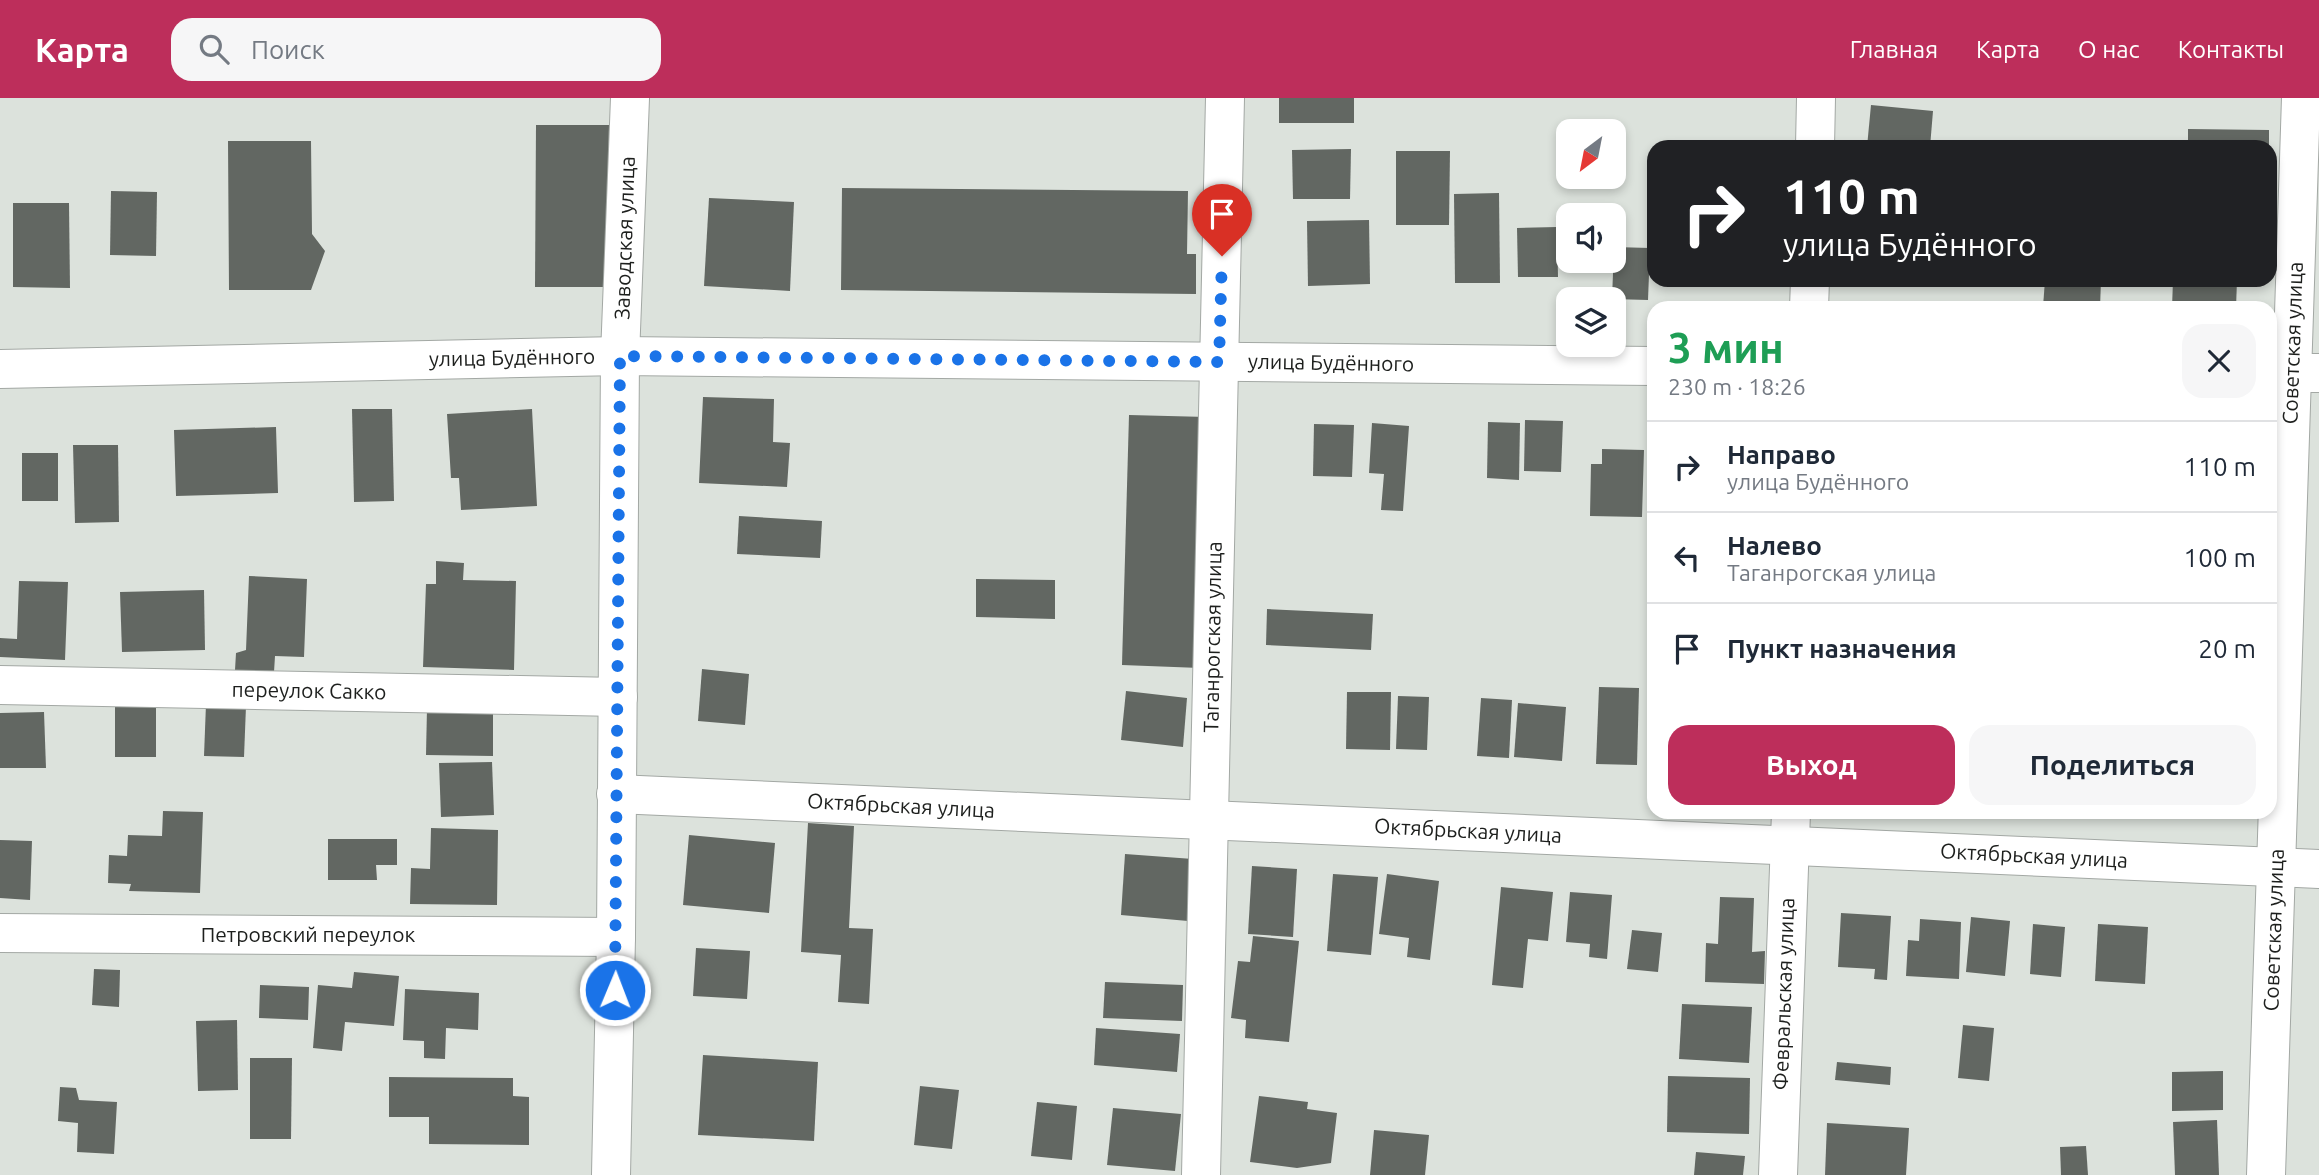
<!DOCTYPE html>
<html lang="ru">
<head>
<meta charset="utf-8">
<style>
	:root { --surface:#fff; --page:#f6f6f7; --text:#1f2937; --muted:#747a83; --line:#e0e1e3; --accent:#bd2e5b }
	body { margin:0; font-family:Ubuntu,sans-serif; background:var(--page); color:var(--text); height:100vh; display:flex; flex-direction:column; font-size:26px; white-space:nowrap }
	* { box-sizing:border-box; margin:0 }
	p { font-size:23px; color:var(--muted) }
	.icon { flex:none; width:38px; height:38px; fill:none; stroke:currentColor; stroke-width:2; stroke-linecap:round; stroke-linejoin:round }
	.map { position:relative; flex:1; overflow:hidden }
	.details { position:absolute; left:1647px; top:203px; width:630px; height:518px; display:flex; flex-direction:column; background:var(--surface); border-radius:21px; box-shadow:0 4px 10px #0003 }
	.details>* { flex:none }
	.guide { position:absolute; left:1647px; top:42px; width:630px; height:147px; border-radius:21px; box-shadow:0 4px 10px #0003; background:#202124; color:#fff; overflow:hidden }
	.needle { width:46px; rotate:212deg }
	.fabs { position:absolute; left:1556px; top:21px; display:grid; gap:14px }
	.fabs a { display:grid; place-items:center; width:70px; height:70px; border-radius:14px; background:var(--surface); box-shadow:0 4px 10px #0003; font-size:35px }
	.pin { position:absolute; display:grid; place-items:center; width:60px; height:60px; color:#fff; margin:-72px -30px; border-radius:50% 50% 50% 0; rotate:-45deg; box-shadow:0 0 7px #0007 }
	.pin .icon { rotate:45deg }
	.me { position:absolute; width:77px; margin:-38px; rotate:1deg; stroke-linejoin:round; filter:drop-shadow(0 0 5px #0008) }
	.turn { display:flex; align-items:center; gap:24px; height:147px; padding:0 21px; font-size:32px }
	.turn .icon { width:91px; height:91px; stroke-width:2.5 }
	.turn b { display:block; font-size:49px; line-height:60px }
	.round { display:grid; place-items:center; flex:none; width:74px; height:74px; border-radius:21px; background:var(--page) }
	.overview { display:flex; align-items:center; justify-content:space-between; height:119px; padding:0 21px }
	h1 { font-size:42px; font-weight:700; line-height:52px; color:#1e9e55 }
	.primary-button { display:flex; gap:14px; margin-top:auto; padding:14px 21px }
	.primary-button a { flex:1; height:80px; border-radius:21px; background:var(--accent); color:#fff; font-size:28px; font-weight:700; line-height:80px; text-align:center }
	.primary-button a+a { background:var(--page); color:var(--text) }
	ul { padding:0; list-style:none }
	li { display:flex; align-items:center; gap:21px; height:91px; padding:0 21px; border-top:2px solid var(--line) }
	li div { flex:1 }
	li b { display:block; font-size:26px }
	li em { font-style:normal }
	header { display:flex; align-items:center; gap:42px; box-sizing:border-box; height:98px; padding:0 35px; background:var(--accent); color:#fff }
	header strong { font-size:33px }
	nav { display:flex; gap:38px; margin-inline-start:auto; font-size:24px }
	.search { width:490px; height:63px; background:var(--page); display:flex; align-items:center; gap:18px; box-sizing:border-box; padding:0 24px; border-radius:21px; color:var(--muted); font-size:26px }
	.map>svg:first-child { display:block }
</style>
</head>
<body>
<header>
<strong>Карта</strong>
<div class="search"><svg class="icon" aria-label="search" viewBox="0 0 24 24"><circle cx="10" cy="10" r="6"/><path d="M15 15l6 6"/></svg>Поиск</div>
<nav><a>Главная</a><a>Карта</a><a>О нас</a><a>Контакты</a></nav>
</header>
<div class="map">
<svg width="2319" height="1077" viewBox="0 0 2319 1077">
	<rect width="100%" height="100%" fill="#dce2dc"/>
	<g fill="#626762">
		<rect x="1279" y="0" width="75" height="25"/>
		<path d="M1871,7l62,6 -3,36h-63z"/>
		<path d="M536,27h73l-1,162h-73z"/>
		<path d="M2188,31l81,1v17h-81z"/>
		<path d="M228,43h83l1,93 13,17 -14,39h-82z"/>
		<path d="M1351,51l-1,50h-57l-1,-49z"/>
		<path d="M1396,53h54l-1,74h-53z"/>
		<path d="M842,90l346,3 -1,63h9v40l-355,-4z"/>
		<path d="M111,93l46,1 -1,64 -46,-1z"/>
		<path d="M1499,95l1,90h-45l-1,-89z"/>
		<path d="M709,100l85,4 -4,89 -86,-5z"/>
		<path d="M13,105h56l1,85 -57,-1z"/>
		<path d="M1369,122l1,64 -62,2 -1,-65z"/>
		<path d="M1557,129l1,50h-40l-1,-49z"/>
		<path d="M1614,149l36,1 -2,52 -36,-1z"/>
		<path d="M2045,182h56l-1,28 -57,-1z"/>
		<path d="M2173,182h64l-1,28h-64z"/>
		<path d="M703,299l71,2 -1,43 17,1 -3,44 -88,-4z"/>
		<path d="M352,311h40l2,92 -40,1z"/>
		<path d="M532,311l5,97 -76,4 -2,-32h-8l-4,-64z"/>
		<path d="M1129,317l78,2 -7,251 -78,-3z"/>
		<path d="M1525,322l38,1 -2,51 -37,-1z"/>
		<path d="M1488,324l32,1 -1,57 -32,-2z"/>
		<path d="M1372,325l37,3 -6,85 -22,-1 3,-36 -15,-1z"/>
		<path d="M1314,326l40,1 -2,52 -39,-1z"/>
		<path d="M276,329l2,66 -102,3 -2,-66z"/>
		<path d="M73,347h45l1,77 -44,1z"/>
		<path d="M1602,351l42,1 -2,67 -52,-1 1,-52h11z"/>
		<rect x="22" y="355" width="36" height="48"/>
		<path d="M739,418l83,5 -2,37 -83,-4z"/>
		<path d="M436,463l28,2 -1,17 53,1 -2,89 -91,-3 3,-83h10z"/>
		<path d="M249,478l58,3 -3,78 -29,-1 -1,16 -39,-2 1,-17 10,-3z"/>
		<path d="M976,481l79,1v39l-79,-2z"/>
		<path d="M19,483l49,1 -3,78 -65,-3v-19l17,1z"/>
		<path d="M204,492l1,60 -83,2 -2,-60z"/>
		<path d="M1267,511l106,5 -2,36 -105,-5z"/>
		<path d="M702,571l47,5 -4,51 -47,-4z"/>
		<path d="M1599,589l40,1 -2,77 -41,-1z"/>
		<path d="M1126,593l61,7 -4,49 -62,-7z"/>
		<path d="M1347,594h44l-1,58 -44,-1z"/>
		<path d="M1398,598l31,1 -2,53 -31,-1z"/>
		<path d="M1481,600l31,2 -3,58 -32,-2z"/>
		<path d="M1518,605l48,4 -4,54 -48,-4z"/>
		<path d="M206,606l40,2 -2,51 -40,-1z"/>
		<rect x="115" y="607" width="41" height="52"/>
		<path d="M427,610l66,1v47l-67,-1z"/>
		<path d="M44,614l2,56h-46v-55z"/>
		<path d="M492,664l2,53 -53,2 -2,-54z"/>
		<path d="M163,713l40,1 -3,81 -71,-2 2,-7 -23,-1 1,-28 18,1 1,-21 34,1z"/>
		<path d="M808,725l46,3 -5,102 24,1 -4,75 -31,-2 3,-47 -40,-3z"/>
		<path d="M431,730l67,2 -1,75 -87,-1 1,-36 19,1z"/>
		<path d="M689,737l86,8 -6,70 -86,-8z"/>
		<path d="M328,741h69v26h-21l1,15h-49z"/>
		<path d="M0,742l32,1 -2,59 -30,-2z"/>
		<path d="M1125,756l68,5 -5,62 -67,-6z"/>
		<path d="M1252,768l45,3 -4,68 -45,-3z"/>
		<path d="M1333,776l45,3 -7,78 -44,-4z"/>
		<path d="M1387,776l52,7 -9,79 -23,-3 2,-19 -30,-4z"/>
		<path d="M1501,789l52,5 -5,49 -20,-2 -5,49 -31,-3z"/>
		<path d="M1570,794l42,3 -5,64 -18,-2 1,-13 -24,-2z"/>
		<path d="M1720,799l34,1 -2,54 13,-1 -1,33 -59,-2 1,-39 12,1z"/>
		<path d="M1841,815l50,3 -4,64 -13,-1 1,-10 -37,-2z"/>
		<path d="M1971,819l39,4 -5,55 -39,-4z"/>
		<path d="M1920,821l41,3 -2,57 -53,-3 2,-36 11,1z"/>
		<path d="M2033,826l32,3 -4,50 -31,-3z"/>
		<path d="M2098,826l50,3 -3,57 -50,-3z"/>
		<path d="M1632,832l30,3 -4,39 -31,-3z"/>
		<path d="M1253,838l46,5 -10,101 -44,-4 1,-18 -15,-2 7,-57 12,1z"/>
		<path d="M696,850l54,3 -3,48 -54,-3z"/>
		<path d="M94,871l26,1 -1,37 -27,-2z"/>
		<path d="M354,874l45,4 -5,50 -49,-4 -3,29 -29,-3 5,-63 34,3z"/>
		<path d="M1105,884l78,3 -1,36 -79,-3z"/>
		<path d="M260,887l49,2 -1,33 -49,-2z"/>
		<path d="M405,891l74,4 -1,37 -32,-2 -1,31 -21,-1v-17l-21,-1z"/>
		<path d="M1682,906l70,3 -3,56 -70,-4z"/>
		<path d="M237,922l1,70 -40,1 -2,-70z"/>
		<path d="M1963,927l31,3 -5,53 -31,-3z"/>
		<path d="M1096,930l84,6 -3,38 -83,-7z"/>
		<path d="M703,957l115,7 -4,79 -116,-6z"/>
		<path d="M250,960h42l-1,81h-41z"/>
		<path d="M1837,964l54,5 -1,18 -55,-5z"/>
		<path d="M2223,973v39l-51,1v-39z"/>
		<path d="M1668,978l82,2 -1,56 -82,-2z"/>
		<path d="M389,979l124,1v18l16,1v48l-100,-1v-27h-40z"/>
		<path d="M920,988l39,4 -7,59 -38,-4z"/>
		<path d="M60,989l16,1 3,12 38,2 -3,52 -37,-2 1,-29 -20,-2z"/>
		<path d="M1259,998l49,6 -1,7 30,4 -6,50 -34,5 -47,-6z"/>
		<path d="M1037,1004l40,4 -5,54 -41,-4z"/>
		<path d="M1113,1010l68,6 -6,57 -68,-6z"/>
		<path d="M2217,1022l2,55h-44l-2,-53z"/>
		<path d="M1827,1025l82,5 -3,47h-81z"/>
		<path d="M1374,1032l55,5 -4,40h-55z"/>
		<path d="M2086,1048l2,29h-27l-1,-28z"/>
		<path d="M1696,1054l49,4 -2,19h-49z"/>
	</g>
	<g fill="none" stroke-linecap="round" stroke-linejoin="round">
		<defs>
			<g id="minor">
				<path d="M1815,49l1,-49"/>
				<path d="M1809,210l1,-28"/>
				<path d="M0,587l618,12"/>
				<path d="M616,696l1703,75"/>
				<path d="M0,835l616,4"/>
				<path d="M611,1077l5,-238 4,-581 10,-258"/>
				<path d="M1201,1077l24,-1077"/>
				<path d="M1778,1077l13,-363"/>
				<path d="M2266,1077l35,-1077"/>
			</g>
			<g id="tertiary">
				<path d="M0,271l620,-13 1034,10"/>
				<path d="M2270,275h49"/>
			</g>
		</defs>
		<use href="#minor" stroke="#a3a8a4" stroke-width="40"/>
		<use href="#tertiary" stroke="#a3a8a4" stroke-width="40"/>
		<use href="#minor" stroke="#fff" stroke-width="38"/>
		<use href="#tertiary" stroke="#fff" stroke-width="38"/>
	</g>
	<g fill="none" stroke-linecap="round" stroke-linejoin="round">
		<path stroke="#1a73e8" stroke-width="12" stroke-dasharray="0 21.6" d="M615,892l5,-634 599,6 3,-106"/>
	</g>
	<g text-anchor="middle" stroke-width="7" stroke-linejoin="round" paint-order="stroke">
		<g font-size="21" fill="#1d1f1d" stroke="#fff">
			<text transform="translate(625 140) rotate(-88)" y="7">Заводская улица</text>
			<text transform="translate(2293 245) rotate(-88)" y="7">Советская улица</text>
			<text transform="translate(512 260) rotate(-1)" y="7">улица Будённого</text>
			<text transform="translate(1331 265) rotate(1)" y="7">улица Будённого</text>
			<text transform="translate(1213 539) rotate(-89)" y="7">Таганрогская улица</text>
			<text transform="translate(309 593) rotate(1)" y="7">переулок Сакко</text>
			<text transform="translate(901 708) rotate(3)" y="7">Октябрьская улица</text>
			<text transform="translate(1468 733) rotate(3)" y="7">Октябрьская улица</text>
			<text transform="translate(2034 758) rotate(3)" y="7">Октябрьская улица</text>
			<text transform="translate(2274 832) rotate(-88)" y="7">Советская улица</text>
			<text x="308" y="844">Петровский переулок</text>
			<text transform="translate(1784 896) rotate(-88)" y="7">Февральская улица</text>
		</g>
	</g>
</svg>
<div class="fabs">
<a><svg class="needle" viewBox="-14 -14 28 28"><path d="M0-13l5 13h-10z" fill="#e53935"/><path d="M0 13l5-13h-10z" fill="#747a83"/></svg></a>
<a><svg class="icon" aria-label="sound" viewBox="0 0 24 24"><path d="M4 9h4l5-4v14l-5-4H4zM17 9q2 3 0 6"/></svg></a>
<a><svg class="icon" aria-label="layers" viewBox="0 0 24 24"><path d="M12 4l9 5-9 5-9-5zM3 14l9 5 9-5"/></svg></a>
</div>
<div class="pin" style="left:1222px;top:158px;background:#d93025"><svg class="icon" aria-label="arrive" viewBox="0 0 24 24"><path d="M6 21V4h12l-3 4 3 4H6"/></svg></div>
<svg class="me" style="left:615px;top:892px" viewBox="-20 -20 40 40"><circle r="17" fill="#1a73e8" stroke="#fff" stroke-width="3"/><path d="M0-11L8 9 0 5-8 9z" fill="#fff"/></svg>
<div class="guide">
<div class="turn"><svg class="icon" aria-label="right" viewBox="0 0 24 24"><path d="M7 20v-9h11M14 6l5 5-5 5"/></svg><div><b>110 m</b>улица Будённого</div></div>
</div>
<section class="details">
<div class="overview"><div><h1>3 мин</h1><p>230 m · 18:26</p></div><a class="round"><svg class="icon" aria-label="close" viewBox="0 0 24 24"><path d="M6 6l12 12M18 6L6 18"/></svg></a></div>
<ul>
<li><svg class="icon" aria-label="right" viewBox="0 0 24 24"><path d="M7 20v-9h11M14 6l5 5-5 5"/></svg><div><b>Направо</b><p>улица Будённого</p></div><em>110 m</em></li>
<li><svg class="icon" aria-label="left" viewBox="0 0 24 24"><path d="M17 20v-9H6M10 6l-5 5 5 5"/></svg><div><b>Налево</b><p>Таганрогская улица</p></div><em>100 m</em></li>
<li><svg class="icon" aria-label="arrive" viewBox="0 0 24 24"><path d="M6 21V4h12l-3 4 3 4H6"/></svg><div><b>Пункт назначения</b></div><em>20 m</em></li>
</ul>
<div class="primary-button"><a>Выход</a><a>Поделиться</a></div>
</section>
</div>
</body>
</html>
